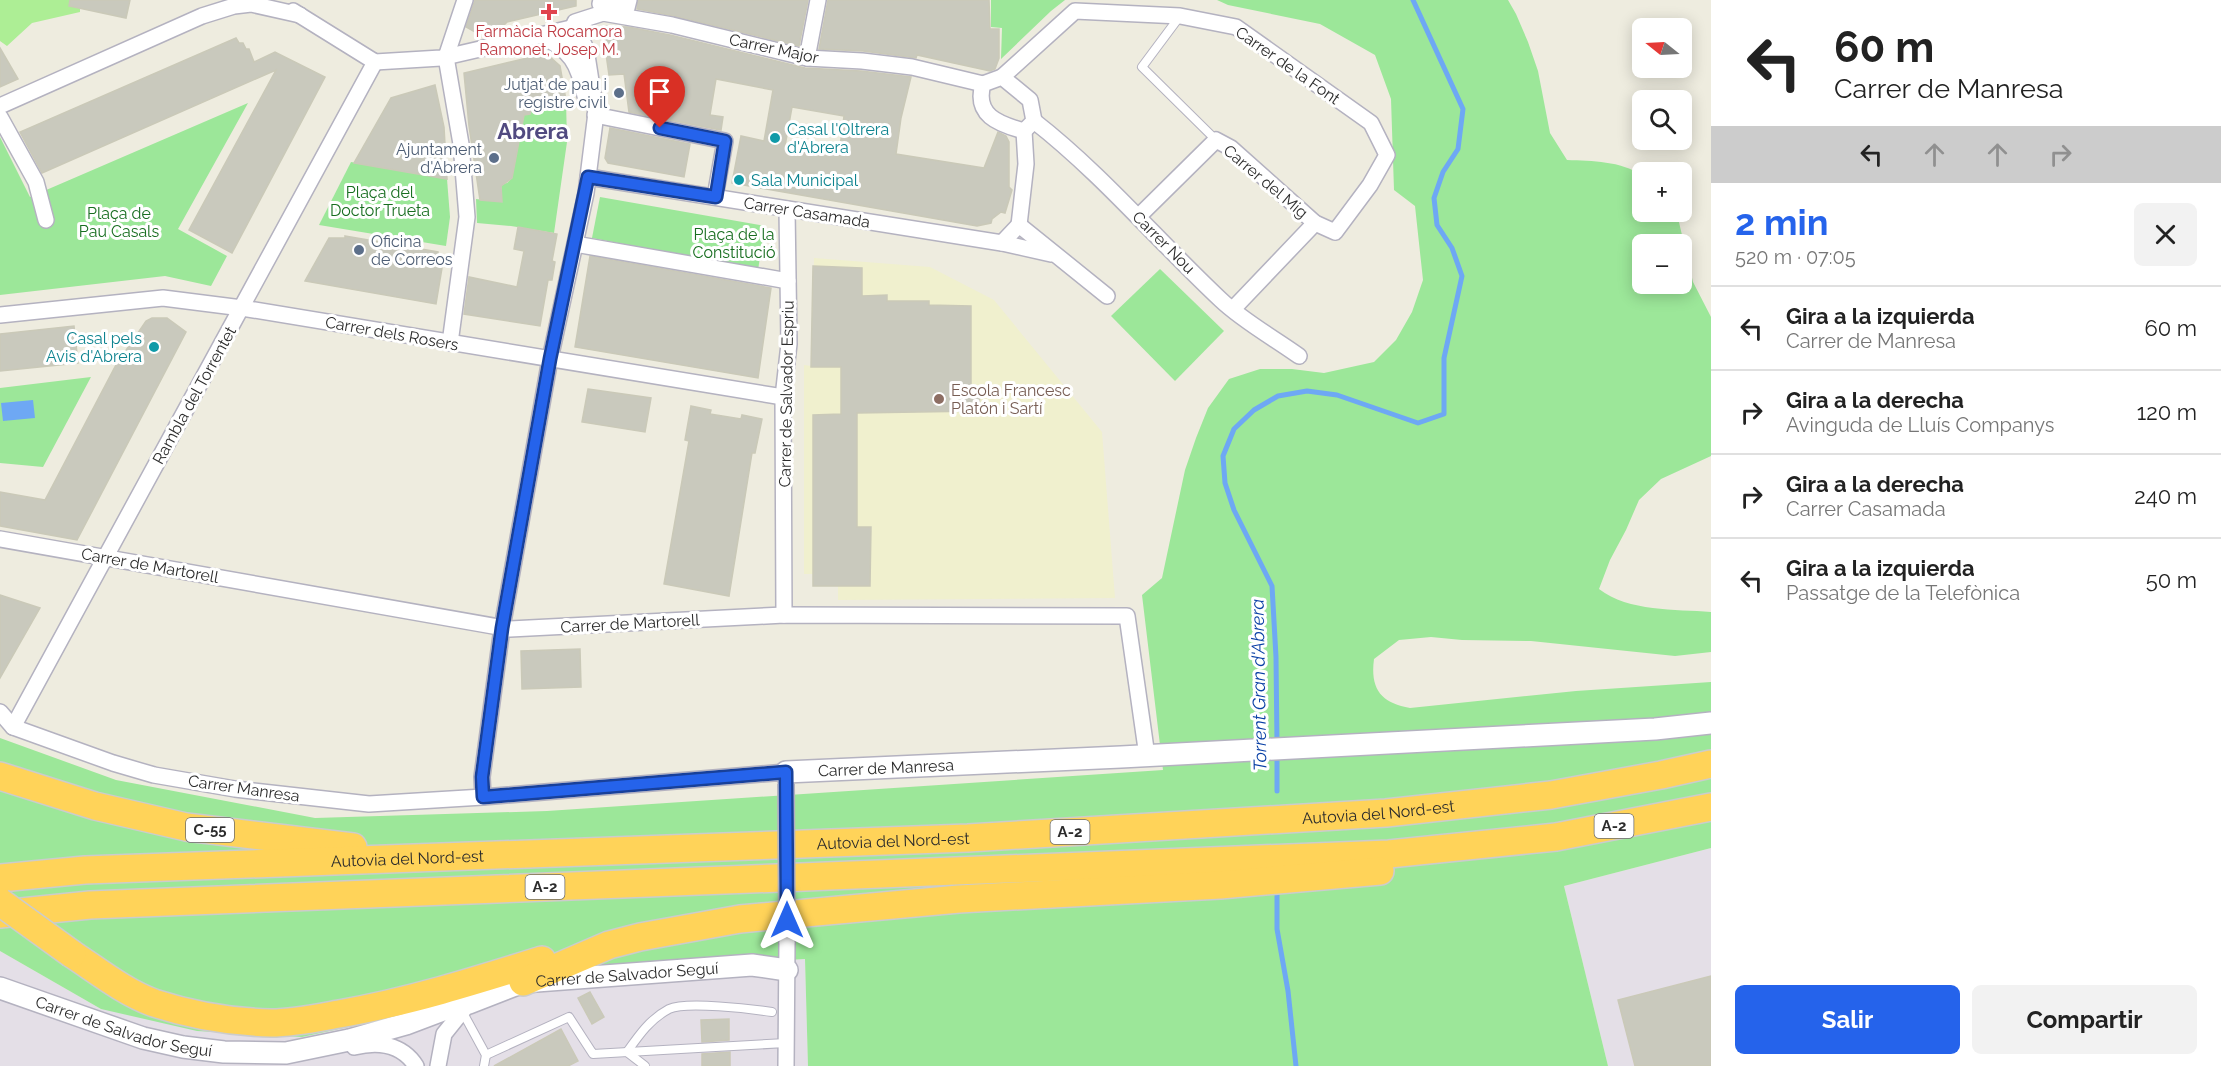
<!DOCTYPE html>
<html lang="es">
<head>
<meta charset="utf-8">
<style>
	:root { --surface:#fff; --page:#f2f2f2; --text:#222; --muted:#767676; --line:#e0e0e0; --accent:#2563eb }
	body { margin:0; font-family:Raleway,sans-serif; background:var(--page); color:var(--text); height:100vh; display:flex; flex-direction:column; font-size:22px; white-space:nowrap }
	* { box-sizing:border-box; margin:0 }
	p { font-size:20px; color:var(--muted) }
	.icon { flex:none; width:33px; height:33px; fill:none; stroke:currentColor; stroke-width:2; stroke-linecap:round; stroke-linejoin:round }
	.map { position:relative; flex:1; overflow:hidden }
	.sheet { display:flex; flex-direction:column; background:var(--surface); width:510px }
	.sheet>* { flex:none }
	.banner { background:#fff; color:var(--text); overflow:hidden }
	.needle { width:39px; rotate:288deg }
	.buttons { position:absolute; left:1632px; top:18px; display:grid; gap:12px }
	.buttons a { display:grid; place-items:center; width:60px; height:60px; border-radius:9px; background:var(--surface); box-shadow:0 3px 15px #0003; font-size:30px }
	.pin { position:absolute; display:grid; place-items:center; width:51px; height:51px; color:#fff; margin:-62px -26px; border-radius:50% 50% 50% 0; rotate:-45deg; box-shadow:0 0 6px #0007 }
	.pin .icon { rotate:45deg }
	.me { position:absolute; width:66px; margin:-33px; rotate:0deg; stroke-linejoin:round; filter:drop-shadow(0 0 4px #0008) }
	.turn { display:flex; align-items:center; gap:21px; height:126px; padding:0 24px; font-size:27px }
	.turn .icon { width:78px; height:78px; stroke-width:2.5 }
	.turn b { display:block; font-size:42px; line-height:51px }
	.lanes { display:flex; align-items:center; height:57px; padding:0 24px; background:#0003; justify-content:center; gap:30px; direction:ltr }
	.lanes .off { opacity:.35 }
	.round { display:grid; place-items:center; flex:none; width:63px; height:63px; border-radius:9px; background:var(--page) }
	.overview { display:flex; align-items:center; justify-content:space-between; height:102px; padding:0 24px }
	h1 { font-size:36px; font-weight:700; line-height:45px; color:var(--accent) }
	.primary-button { display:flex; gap:12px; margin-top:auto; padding:12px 24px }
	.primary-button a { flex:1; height:69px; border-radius:9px; background:var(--accent); color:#fff; font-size:24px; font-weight:700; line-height:69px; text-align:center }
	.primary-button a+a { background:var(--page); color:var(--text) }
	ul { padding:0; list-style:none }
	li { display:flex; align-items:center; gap:18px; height:84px; padding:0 24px; border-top:2px solid var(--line) }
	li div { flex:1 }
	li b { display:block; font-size:22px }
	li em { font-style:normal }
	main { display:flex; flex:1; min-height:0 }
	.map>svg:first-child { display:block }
</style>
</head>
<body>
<main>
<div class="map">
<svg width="1711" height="1066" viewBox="0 0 1711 1066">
	<rect width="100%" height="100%" fill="#eeecdf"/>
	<g fill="#e4dfe7">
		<path d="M1711,848v218h-103l-44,-180z"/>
		<path d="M0,951l101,58 455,-36 249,-14 3,107h-808z"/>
	</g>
	<path fill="#f0f0ce" d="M814,258l116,9 64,33 108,132 13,166 -277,2v-14l-25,-12h-9v-209l7,1z"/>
	<g fill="#9ce799" fill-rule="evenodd">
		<path d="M991,0h74l-14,11 -50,48 1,-31 -11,-1z"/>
		<path d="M1217,0h291l8,14 12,28 10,29 12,62 17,27c26,1 53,1 75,15v37h32l4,6 15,64 18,35v139l-50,23 -22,21 -13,30 -16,30 -11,29c30,23 76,20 112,23v40l-36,4 -144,-15 -69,-1 -31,-3 -32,3 -25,19c-4,30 7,44 36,49l166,-17 135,-9v166l-147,38 44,180h-800l-3,-107 -249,14 -157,43 -97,21 -105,-6 -96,-22 -101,-58v-213l116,42 199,38 232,-7 616,-41 -21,-175 20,-17 23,-108 11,-32 12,-30 21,-29 31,-10h32l32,4 50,-11 22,-22 16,-28 11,-32 -8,-74 -21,-16 -3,-91 -16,-44 -55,-31 -92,-19zM1642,244h40v40h-40z"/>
		<path d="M566,100l1,42 -13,91 -43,-7 -34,-3 -1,-24 26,3 -1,-18 6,-1 5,-5 12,-63 6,-2v-7z"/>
		<path d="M248,103l-70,126 49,27 -16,30 -46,-10 -165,19v-158l30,60z"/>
		<path d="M351,162l96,17 3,38 -4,29 -127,-21z"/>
		<path d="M600,197l165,29 -7,44 -166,-32z"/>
		<path d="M1160,269l64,62 -49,50 -64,-65z"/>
		<path d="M91,377l-48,90 -43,-4v-75z"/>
	</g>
	<path fill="#adee95" d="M0,0h80v12l-48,11 -25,23 -7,-5z"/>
	<path fill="#6ea8f4" d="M33,400l2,18 -32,3 -2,-18z"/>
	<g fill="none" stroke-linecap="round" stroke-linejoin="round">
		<g stroke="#6ea8f4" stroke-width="5">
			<path d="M1277,744l-1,-87 -4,-71 -38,-76 -9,-27 -2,-27 11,-27 20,-19 24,-14 29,-5 30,4 81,28 26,-9v-56l18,-82 -10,-28 -15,-23 -3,-27 9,-26 15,-23 5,-40 -50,-109"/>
			<path d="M1277,754v37"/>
			<path d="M1277,892v37l11,62 8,75"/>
		</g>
	</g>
	<g fill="#c9c9bd" stroke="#cac9b8" stroke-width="1.5" fill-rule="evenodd">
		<path d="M70,0h60l-4,18 -57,-12z"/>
		<path d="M475,0h101v6l-69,16 -3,3 -29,7 -9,-5z"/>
		<path d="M638,0h170l-9,46 -125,-30 -37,-7z"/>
		<path d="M828,0h161l1,29h9v29l-4,11 -5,2 -73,-16 -1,3 -53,-7 -44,-2z"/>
		<path d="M602,26l26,1 42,8 135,33 56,3 50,6 -10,41 -5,36 88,14 14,-36 8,4 3,6v45l3,3 -7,23 -4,-1 -9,7 -1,4 -14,3 -245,-43 9,-47 23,5 9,-51 -57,-11 -6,36 13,2 -2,13 -92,-18 -5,-38 -15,1zM792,107l52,9 -5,38 -25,-1 -29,-7z"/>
		<path d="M236,38l3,5h4l3,6h3l5,13 21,-10 50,25 -93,176 -43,-23 87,-160 -234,103 -22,-41z"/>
		<path d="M0,48l18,31 -18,8z"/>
		<path d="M540,55l10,2 10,9 6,34 -33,5 -3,9 -6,1 -12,63 -11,8 1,16 -22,-2 -11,-74 -5,-53z"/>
		<path d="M435,85l9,42 3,52 -93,-16 37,-65z"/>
		<path d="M610,128l80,16 -6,33 -76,-14 -3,-5z"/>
		<path d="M518,227l39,7 -5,27 3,1 -3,18h-4l-8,46 -76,-12 5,-37 48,10 7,-36 -10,-2z"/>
		<path d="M345,236l93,16v2l6,2 -8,48 -131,-23 24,-43h16z"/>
		<path d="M590,256l181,32 -13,90 -183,-31z"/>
		<path d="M813,266l49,2v28l25,-1v6h42v4l42,1v84l9,1 -1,20 -122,2v114h14l-1,59h-57v-171l28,-1v-47h-30z"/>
		<path d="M152,318h15l19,14 -109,208 -77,-14v-34l45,8 71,-135 30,-44z"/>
		<path d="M74,326l4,37 -78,8v-37z"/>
		<path d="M588,389l63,9 -6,34 -63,-10z"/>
		<path d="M691,406l20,4 -1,4 31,5 1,-4 20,4 -7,34h-3l-23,143 -65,-12 25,-143 -4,-1z"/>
		<path d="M0,595l40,13 -40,70z"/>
		<path d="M580,649l1,38 -59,2 -1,-38z"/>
		<path d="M1711,976v90h-76l-17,-66z"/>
		<path d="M590,992l14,25 -12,7 -14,-26z"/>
		<path d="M729,1019v21l-27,2 -1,-22z"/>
		<path d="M561,1029l17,32 -10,5h-74z"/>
		<path d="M730,1052v14h-28v-12z"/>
	</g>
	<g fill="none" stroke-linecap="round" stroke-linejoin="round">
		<defs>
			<g id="lane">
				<path d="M1180,16l-38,51 74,73"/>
				<path d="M462,1011l24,44 -2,11"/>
				<path d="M627,1052c12,-17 23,-33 42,-43 17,-8 82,0 103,3"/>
				<path d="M627,1052l18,14"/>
				<path d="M486,1055l83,-38 24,37 193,-11"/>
			</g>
			<g id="street">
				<path d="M601,0l-1,4 27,4 2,-8"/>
				<path d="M293,11l82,51 66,-4 130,-30"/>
				<path d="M540,35c31,16 38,27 45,61"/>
				<path d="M573,58l-5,-19 7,-17 28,-9 69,12 135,33 55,3 50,6 71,17"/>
				<path d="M807,58l11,-58"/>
				<path d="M1002,77l73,-66 105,5 56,11 135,96 16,32 -17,30 -35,47 -20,-9 -84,-75 -15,-8 -77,76"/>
				<path d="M1002,77l28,23 4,21 -10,10c-26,-7 -50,-16 -41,-47z"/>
				<path d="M0,106l202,-90 32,-10 17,-2 49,11"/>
				<path d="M595,115l130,26 -10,56"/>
				<path d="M0,117l36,65 10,38"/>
				<path d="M1034,121c68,53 124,120 187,179 22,21 53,38 78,56"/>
				<path d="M588,177l414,66 17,-18"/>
				<path d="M1019,225l88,71"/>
				<path d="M1019,225l7,-61 -2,-33"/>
				<path d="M1002,243l49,11"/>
				<path d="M575,244l213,37"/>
				<path d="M1233,309l82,-86"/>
				<path d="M0,315l163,-17 79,10 541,89"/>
				<path d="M450,343l17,-126 -6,-73 -15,-87 19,-57"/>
				<path d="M0,539l510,90 274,-14 343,1 20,140"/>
				<path d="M784,615l-1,-218 6,-53 -2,-135"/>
				<path d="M0,712l13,15 100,36 41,12 81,14 134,15 114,-7 303,-25v9"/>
				<path d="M13,727l362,-665"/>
				<path d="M483,797l-1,-20 20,-149 48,-269 36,-166 10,-80 -10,-64 -6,-13 -9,-8"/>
				<path d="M354,1047c24,-6 48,-3 62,19"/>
				<path d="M438,1066l6,-32 25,-31"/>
				<path d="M786,1066l1,-124"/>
			</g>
			<g id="secondary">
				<path id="s1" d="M786,772l335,-15 534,-28 56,-6"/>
				<path id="s2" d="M0,988l143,50 40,9 41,5 62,1 63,-13 57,-16 45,-17 18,-4 54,-21 229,-17 35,5"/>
			</g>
			<g id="highway">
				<path d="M0,776l95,30 91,21 167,20"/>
				<path id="s3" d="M0,878l85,-8 883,-32 418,-25 165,-18 110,-20 50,-11"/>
				<path d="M0,914l90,-9 1299,-51 167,-17 155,-30"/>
				<path d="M72,954c26,17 52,38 82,49 37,12 78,19 117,20 22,0 46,-5 68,-9 69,-12 136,-33 203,-54"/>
				<path d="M523,982l86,-37 31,-8 100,-18 219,-20 261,-14 160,-14"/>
			</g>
		</defs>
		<use href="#lane" stroke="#b4b2c0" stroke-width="10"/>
		<use href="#street" stroke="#b4b2c0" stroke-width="18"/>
		<use href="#secondary" stroke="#b4b2c0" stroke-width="24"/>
		<use href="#highway" stroke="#ccc" stroke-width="30"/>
		<use href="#lane" stroke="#fff" stroke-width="8"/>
		<use href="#street" stroke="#fff" stroke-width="15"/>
		<use href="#secondary" stroke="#fff" stroke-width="21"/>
		<use href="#highway" stroke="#ffd359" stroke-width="27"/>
		<defs>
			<path id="street-bridge" d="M786,784l1,158"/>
			<path id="highway-bridge" d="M0,902l72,52"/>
		</defs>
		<use href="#street-bridge" stroke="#b4b2c0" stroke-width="18" stroke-linecap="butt"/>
		<use href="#highway-bridge" stroke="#ccc" stroke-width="30" stroke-linecap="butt"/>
		<use href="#street-bridge" stroke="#fff" stroke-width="15"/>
		<use href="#highway-bridge" stroke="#ffd359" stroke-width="27"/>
	</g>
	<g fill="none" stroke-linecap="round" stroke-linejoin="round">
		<defs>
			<path id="route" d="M660,128l65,13 -9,56 -128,-20 -38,182 -48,269 -20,149 1,20 303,-25 1,148"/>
		</defs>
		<use href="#route" stroke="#184099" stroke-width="15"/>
		<use href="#route" stroke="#2563eb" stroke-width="10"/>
	</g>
	<path fill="#e0444e" stroke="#fff" stroke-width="2" d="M546 3h6v6h6v6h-6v6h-6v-6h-6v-6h6z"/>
	<g fill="#5c6f8a" stroke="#fff" stroke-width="2">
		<circle cx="619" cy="93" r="6"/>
		<circle cx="494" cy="158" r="6"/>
		<circle cx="359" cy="250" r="6"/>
	</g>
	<g fill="#0f9aa8" stroke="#fff" stroke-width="2">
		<circle cx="775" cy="138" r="6"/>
		<circle cx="739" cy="180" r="6"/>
		<circle cx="154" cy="347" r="6"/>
	</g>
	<circle fill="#8d6e63" stroke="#fff" stroke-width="2" cx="939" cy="399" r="6"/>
	<g text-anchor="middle" stroke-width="6" stroke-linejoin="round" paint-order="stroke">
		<g fill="#fff" stroke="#6b6b6b" stroke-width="1.5">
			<rect x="1594.5" y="814" width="39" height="24" rx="4.5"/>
			<rect x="186" y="818" width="48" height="24" rx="4.5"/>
			<rect x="1050.5" y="820" width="39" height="24" rx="4.5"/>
			<rect x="525.5" y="875" width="39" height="24" rx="4.5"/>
		</g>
		<g font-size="15" font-weight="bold" fill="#2c2c2c">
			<text x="1614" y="831">A-2</text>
			<text x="210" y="835">C-55</text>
			<text x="1070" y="837">A-2</text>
			<text x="545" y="892">A-2</text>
		</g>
		<g font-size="16" fill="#be3a42" stroke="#fff">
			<text x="549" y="37">Farmàcia Rocamora<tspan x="549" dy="18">Ramonet, Josep M.</tspan></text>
		</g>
		<g font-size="16" fill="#2c2c2c" stroke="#fff">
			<text transform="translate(774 48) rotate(12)" y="6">Carrer Major</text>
			<text transform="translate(1288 65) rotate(35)" y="6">Carrer de la Font</text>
			<text transform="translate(1266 181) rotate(40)" y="6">Carrer del Mig</text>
			<text transform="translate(807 212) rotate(9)" y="6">Carrer Casamada</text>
			<text transform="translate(1164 242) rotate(45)" y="6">Carrer Nou</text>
			<text transform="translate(392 333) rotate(10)" y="6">Carrer dels Rosers</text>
			<text transform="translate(786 394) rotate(-89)" y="6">Carrer de Salvador Espriu</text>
			<text transform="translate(194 395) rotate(-61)" y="6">Rambla del Torrentet</text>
			<text transform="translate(150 565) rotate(10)" y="6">Carrer de Martorell</text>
			<text transform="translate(630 623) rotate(-3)" y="6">Carrer de Martorell</text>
			<text dy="6" stroke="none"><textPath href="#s1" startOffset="100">Carrer de Manresa</textPath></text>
			<text transform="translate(244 788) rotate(8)" y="6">Carrer Manresa</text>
			<text dy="6" stroke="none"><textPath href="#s3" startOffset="1380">Autovia del Nord-est</textPath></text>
			<text dy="6" stroke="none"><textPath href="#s3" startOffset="894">Autovia del Nord-est</textPath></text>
			<text dy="6" stroke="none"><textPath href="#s3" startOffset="408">Autovia del Nord-est</textPath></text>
			<text dy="6" stroke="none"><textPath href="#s2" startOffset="648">Carrer de Salvador Seguí</textPath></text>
			<text dy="6" stroke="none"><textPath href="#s2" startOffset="130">Carrer de Salvador Seguí</textPath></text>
		</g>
		<g font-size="16" fill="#4e5e75" stroke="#fff" text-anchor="end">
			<text x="607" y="90">Jutjat de pau i<tspan x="607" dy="18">registre civil</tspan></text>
			<text x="482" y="155">Ajuntament<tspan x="482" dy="18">d'Abrera</tspan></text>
			<text x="371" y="247" text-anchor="start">Oficina<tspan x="371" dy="18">de Correos</tspan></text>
		</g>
		<g font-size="16" fill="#0d838f" stroke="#fff" text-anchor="start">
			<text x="787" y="135">Casal l'Oltrera<tspan x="787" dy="18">d'Abrera</tspan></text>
			<text x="751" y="186">Sala Municipal</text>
			<text x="142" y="344" text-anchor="end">Casal pels<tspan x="142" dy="18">Avis d'Abrera</tspan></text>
		</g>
		<g font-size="16" fill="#186e20" stroke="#fff">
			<text x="380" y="198">Plaça del<tspan x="380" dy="18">Doctor Trueta</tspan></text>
			<text x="119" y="219">Plaça de<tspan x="119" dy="18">Pau Casals</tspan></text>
			<text x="734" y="240">Plaça de la<tspan x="734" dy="18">Constitució</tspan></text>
		</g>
		<g font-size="16" fill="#785e54" stroke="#fff" text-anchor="start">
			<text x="951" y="396">Escola Francesc<tspan x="951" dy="18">Platón i Sartí</tspan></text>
		</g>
		<g font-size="18" font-style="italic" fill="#083fa5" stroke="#fff">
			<text transform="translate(1259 685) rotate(-91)" y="6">Torrent Gran d'Abrera</text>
		</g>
		<g font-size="22" font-weight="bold" fill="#514a80" stroke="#fff">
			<text x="533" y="139">Abrera</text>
		</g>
	</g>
</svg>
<div class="buttons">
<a><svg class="needle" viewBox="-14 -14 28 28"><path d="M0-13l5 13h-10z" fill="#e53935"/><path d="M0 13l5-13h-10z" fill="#767676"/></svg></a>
<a><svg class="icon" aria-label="search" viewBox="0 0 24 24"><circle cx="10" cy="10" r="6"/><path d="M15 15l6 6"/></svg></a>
<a>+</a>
<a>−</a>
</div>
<div class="pin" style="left:660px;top:128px;background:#d93025"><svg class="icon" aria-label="arrive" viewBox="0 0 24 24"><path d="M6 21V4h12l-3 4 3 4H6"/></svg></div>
<svg class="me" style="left:787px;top:920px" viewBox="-20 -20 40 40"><path d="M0-17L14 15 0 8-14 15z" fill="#2563eb" stroke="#fff" stroke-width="4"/></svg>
</div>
<section class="sheet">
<div class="banner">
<div class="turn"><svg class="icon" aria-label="left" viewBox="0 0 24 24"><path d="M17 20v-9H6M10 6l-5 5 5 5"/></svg><div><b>60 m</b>Carrer de Manresa</div></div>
<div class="lanes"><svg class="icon" aria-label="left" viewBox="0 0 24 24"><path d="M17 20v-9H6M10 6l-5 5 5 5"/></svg><svg class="icon off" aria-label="ahead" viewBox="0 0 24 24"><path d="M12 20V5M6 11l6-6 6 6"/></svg><svg class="icon off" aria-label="ahead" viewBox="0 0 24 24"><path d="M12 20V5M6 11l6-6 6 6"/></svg><svg class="icon off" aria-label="right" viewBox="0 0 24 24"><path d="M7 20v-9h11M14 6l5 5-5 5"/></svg></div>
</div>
<div class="overview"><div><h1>2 min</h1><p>520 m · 07:05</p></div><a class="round"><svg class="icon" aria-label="close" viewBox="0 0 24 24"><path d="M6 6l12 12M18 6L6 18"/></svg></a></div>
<ul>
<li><svg class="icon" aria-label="left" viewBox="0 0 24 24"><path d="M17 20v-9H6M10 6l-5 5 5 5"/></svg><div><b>Gira a la izquierda</b><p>Carrer de Manresa</p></div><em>60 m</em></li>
<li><svg class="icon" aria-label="right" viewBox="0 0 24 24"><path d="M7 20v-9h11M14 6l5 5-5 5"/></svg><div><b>Gira a la derecha</b><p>Avinguda de Lluís Companys</p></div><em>120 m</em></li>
<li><svg class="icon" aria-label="right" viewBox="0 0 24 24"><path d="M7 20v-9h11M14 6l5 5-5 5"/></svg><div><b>Gira a la derecha</b><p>Carrer Casamada</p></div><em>240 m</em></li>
<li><svg class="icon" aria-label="left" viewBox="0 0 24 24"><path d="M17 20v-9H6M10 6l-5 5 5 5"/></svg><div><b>Gira a la izquierda</b><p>Passatge de la Telefònica</p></div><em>50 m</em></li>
</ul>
<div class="primary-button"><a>Salir</a><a>Compartir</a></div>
</section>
</main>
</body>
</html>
